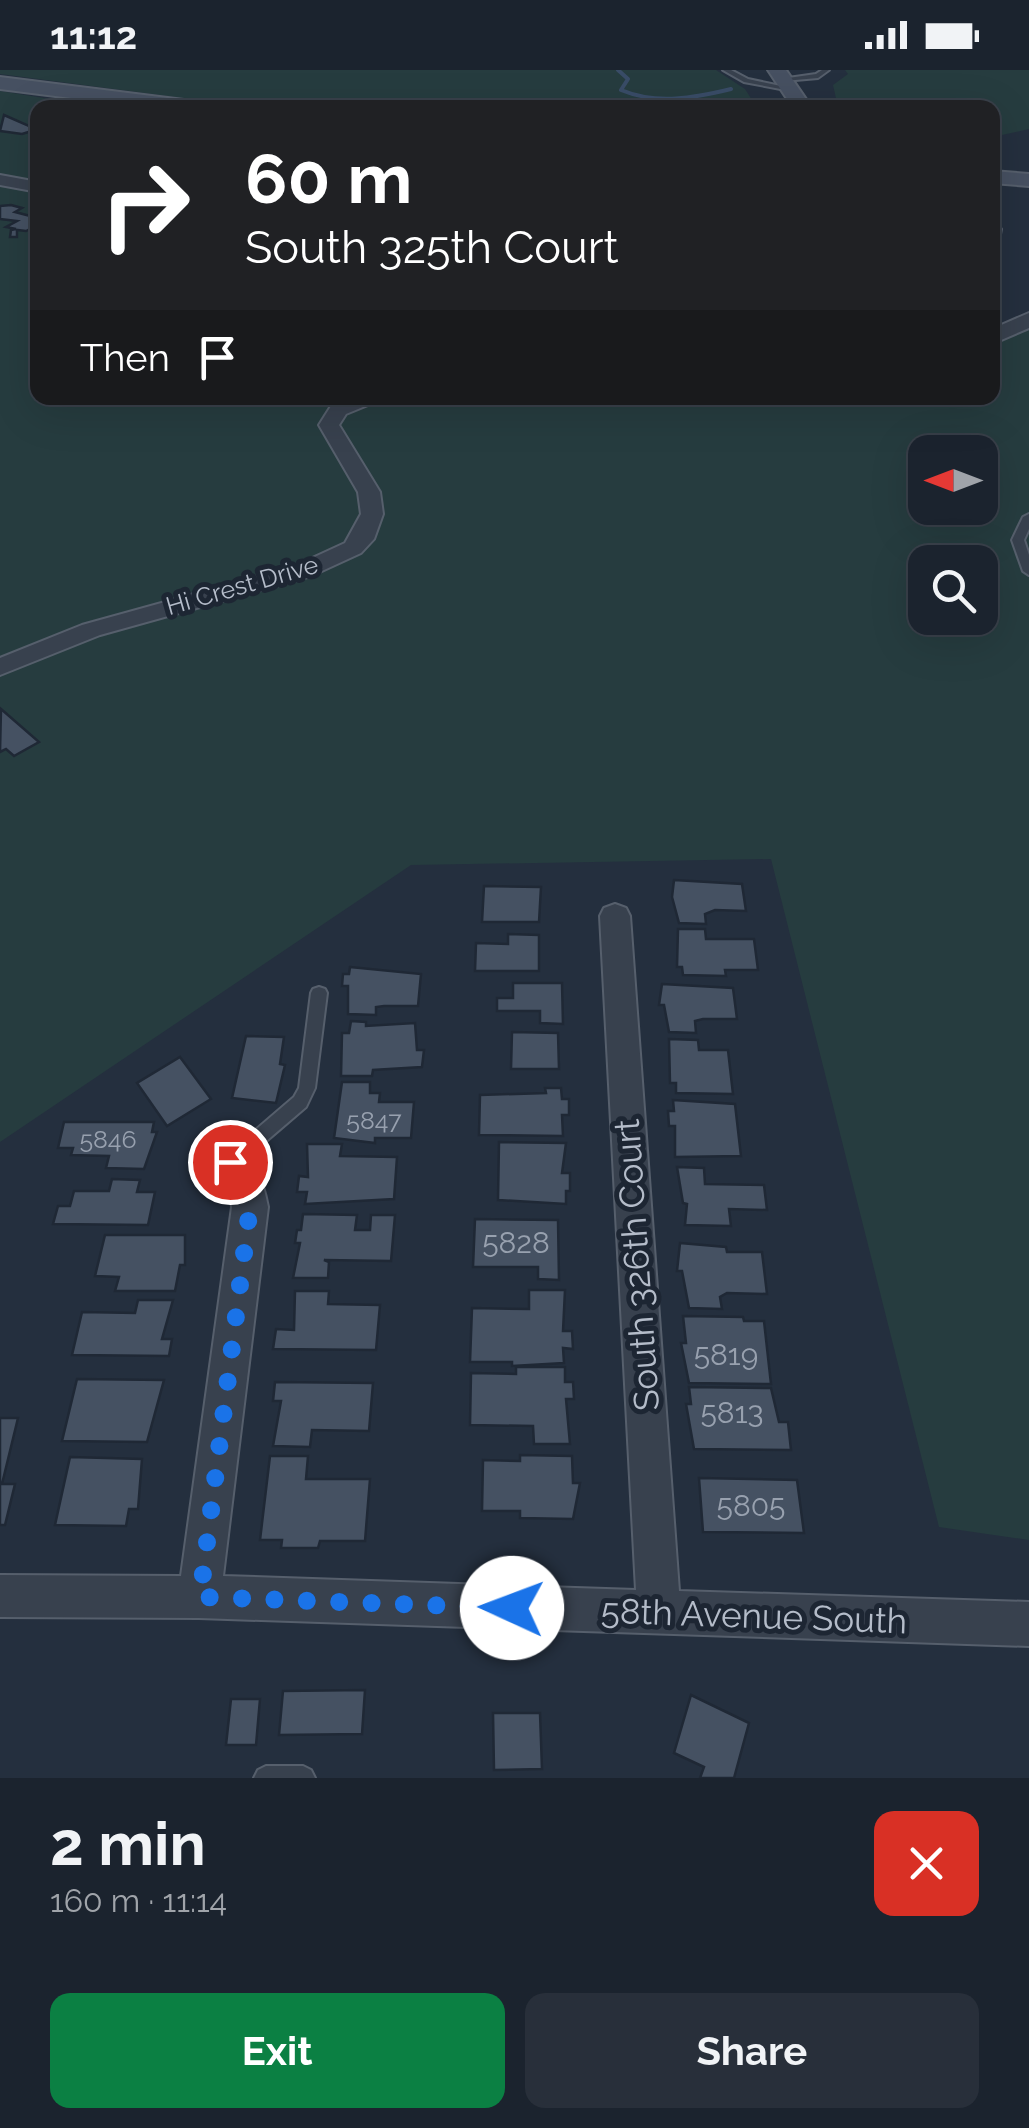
<!DOCTYPE html>
<html lang="en">
<head>
<meta charset="utf-8">
<style>
	:root { --surface:#1b232e; --page:#282f3a; --text:#f1f3f6; --muted:#a0a4aa; --line:#39404a; --accent:#0b8043 }
	body { margin:0; font-family:Raleway,sans-serif; background:var(--page); color:var(--text); height:100vh; display:flex; flex-direction:column; font-size:38px; white-space:nowrap }
	* { box-sizing:border-box; margin:0 }
	p { font-size:32px; color:var(--muted) }
	.icon { flex:none; width:55px; height:55px; fill:none; stroke:currentColor; stroke-width:2; stroke-linecap:round; stroke-linejoin:round }
	.map { position:relative; height:1708px; overflow:hidden }
	.drawer { display:flex; flex-direction:column; background:var(--surface); flex:1 }
	.drawer>* { flex:none }
	.hud { position:absolute; left:30px; top:30px; width:970px; height:305px; border-radius:20px; box-shadow:0 10px 40px #0002,0 0 0 2px var(--line); background:#202124; color:#fff; overflow:hidden }
	.needle { width:65px; rotate:270deg }
	.fabs { position:absolute; left:908px; top:365px; display:grid; gap:20px }
	.fabs a { display:grid; place-items:center; width:90px; height:90px; border-radius:20px; background:var(--surface); box-shadow:0 10px 40px #0002,0 0 0 2px var(--line); font-size:50px }
	.pin { position:absolute; display:grid; place-items:center; width:85px; height:85px; color:#fff; margin:-42px; border:5px solid #fff; border-radius:50%; box-shadow:0 2px 10px #0007 }
	.me { position:absolute; width:110px; margin:-55px; rotate:272deg; stroke-linejoin:round; filter:drop-shadow(0 0 8px #0008) }
	.turn { display:flex; align-items:center; gap:35px; height:210px; padding:0 50px; font-size:45px }
	.turn .icon { width:130px; height:130px; stroke-width:2.5 }
	.turn b { display:block; font-size:70px; line-height:85px }
	.then { display:flex; align-items:center; height:95px; padding:0 50px; background:#0003; gap:20px; font-size:38px }
	.round { display:grid; place-items:center; flex:none; width:105px; height:105px; border-radius:20px; background:var(--page) }
	.summary { display:flex; align-items:center; justify-content:space-between; height:170px; padding:0 50px }
	h1 { font-size:60px; font-weight:700; line-height:75px }
	.button { display:flex; gap:20px; margin-top:auto; padding:20px 50px }
	.button a { flex:1; height:115px; border-radius:20px; background:var(--accent); color:#fff; font-size:40px; font-weight:700; line-height:115px; text-align:center }
	.button a+a { background:var(--page); color:var(--text) }
	.status { display:flex; justify-content:space-between; align-items:center; height:70px; padding:0 50px; background:var(--surface); direction:ltr }
	.status svg { height:28px; fill:currentColor }
	.map>svg:first-child { display:block }
</style>
</head>
<body>
<div class="status"><b>11:12</b><svg viewBox="0 0 49 12"><path d="M0 12V9h3v3zM5 12V6h3v6zM10 12V3h3v9zM15 12V0h3v12zM26 1h20v11H26zM47 4h2v5h-2z"/></svg></div>
<div class="map">
<svg width="1029" height="1708" viewBox="0 0 1029 1708">
	<rect width="100%" height="100%" fill="#242f3e"/>
	<g fill="#263c3f" fill-rule="evenodd">
		<path d="M0,0h716l29,19 7,11 -20,8h-475l-257,-34z"/>
		<path d="M845,0h184v59l-36,8 -1,-29 -154,-1 -5,-22 15,-11z"/>
		<path d="M0,21l100,16 -62,1v290h954l1,-60 36,-19v1221l-90,-13 -168,-668 -360,6 -411,277zM925,382h55v56h-55zM925,492h55v56h-55z"/>
	</g>
	<g fill="none" stroke-linecap="round" stroke-linejoin="round">
		<path stroke="#394c67" stroke-width="4" d="M618,0l10,9 -7,11c36,15 73,8 110,-1"/>
	</g>
	<g fill="#455162" stroke="#1f2835" stroke-width="2.5">
		<path d="M4,45l23,10 8,5 -13,4 -22,-3z"/>
		<path d="M11,135l11,3 -7,4 23,6v7l-12,6 -9,-1v7h-7l1,-7 5,-1 -10,-2 11,-6 -17,-2v-13z"/>
		<path d="M1,639l38,33 -25,14 -8,-7 -6,3z"/>
		<path d="M674,810l68,4 4,27 -31,-1 -10,4 1,10 -27,-1 -7,-26z"/>
		<path d="M484,816l57,1 -2,35h-57z"/>
		<path d="M678,859h27l1,10h48l4,31h-33l1,6 -43,-1 -1,-8h-5z"/>
		<path d="M508,864l31,1v36h-64l1,-28 32,1z"/>
		<path d="M350,897l71,7 -3,32h-34l-8,1v8l-28,-1v-28h-6l1,-12h6z"/>
		<path d="M513,913h49l1,41 -23,-1v-12h-43v-13h16z"/>
		<path d="M662,914l71,4 4,31h-34l-8,2 1,12 -27,-1 -5,-27h-5z"/>
		<path d="M351,951l15,1v4l49,-3 2,27h7l-2,17 -49,3 -1,6h-31l1,-43h7z"/>
		<path d="M512,962l46,1 1,36h-48z"/>
		<path d="M246,966l38,1 -4,27 5,1 -9,38 -44,-5z"/>
		<path d="M669,969l29,1 1,10h29l5,44 -57,-1v-10h-6z"/>
		<path d="M180,987l31,42 -44,27 -30,-43z"/>
		<path d="M342,1012h28v11h10l-1,9h35l-3,36h-36v5l-41,-5z"/>
		<path d="M545,1018h16l1,11h7v16h-7l1,21 -84,-1 1,-40 66,-2z"/>
		<path d="M673,1030l62,4 6,52 -66,1v-31h-6l-1,-15h6z"/>
		<path d="M64,1052h90l-2,10h5l-13,37 -38,-1 3,-12 -38,-1 2,-7h-15z"/>
		<path d="M499,1072l67,1 -4,30h8v18h-4v13l-68,-4z"/>
		<path d="M307,1074h35l-2,12 57,1 -3,42 -89,5 2,-12h-10l2,-16 9,1z"/>
		<path d="M677,1097l27,1 1,16 59,1 3,25 -38,-1 2,17 -46,-1 2,-21 -4,-1z"/>
		<path d="M112,1109l28,1 -3,12h18l-7,33 -95,-1 5,-18h12l4,-15h35z"/>
		<path d="M303,1144l54,1 -2,15h15l1,-15h24l-4,46 -67,-1 5,2 -1,16h-35l7,-35h-5l2,-13h4z"/>
		<path d="M475,1149l83,1 1,60 -21,-1v-12h-65z"/>
		<path d="M105,1165h80v30h-5l-5,26h-60l4,-14 -24,-1z"/>
		<path d="M680,1173l46,4 1,5h35l5,42 -40,-1 -7,4 2,12 -33,-1 -7,-37h-5z"/>
		<path d="M529,1220h36l-2,41h9l1,18 -10,-1 1,15 -52,3v-4h-42l2,-54 57,1z"/>
		<path d="M295,1221h34l-1,13 52,1 -4,45 -103,-1 3,-20 18,1z"/>
		<path d="M138,1230h35l-11,39h10l-3,17 -97,-1 10,-43 53,1z"/>
		<path d="M683,1246l60,1 1,4h20l7,63 -82,-1 -8,-40h5z"/>
		<path d="M516,1297h49v15h8l1,17h-8l4,45h-36l-1,-18 -63,-1 1,-52 45,1z"/>
		<path d="M77,1309l87,1 -17,62 -85,-1z"/>
		<path d="M275,1312l98,1 -4,48 -57,-1 -2,17 -37,-1 8,-45h-8z"/>
		<path d="M689,1317l82,1 8,34h9l3,28 -97,-1 -8,-45h5z"/>
		<path d="M0,1348h18l-16,66h13l-10,41h-5z"/>
		<path d="M520,1385l52,1 1,27h7l-7,36 -53,-1v-7h-38l1,-51 37,1z"/>
		<path d="M270,1386h38l-2,23h64l-5,62h-45l-2,7h-37l1,-8h-22z"/>
		<path d="M70,1387l72,2 -4,50h-9l-3,17 -71,-1z"/>
		<path d="M699,1408l98,2 7,53 -101,-1z"/>
		<path d="M365,1620l-3,44 -83,1 4,-44z"/>
		<path d="M691,1625l58,28 -15,55h-34l4,-11 -30,-14z"/>
		<path d="M231,1629h29l-4,46h-30z"/>
		<path d="M493,1643h47l2,56 -48,1z"/>
	</g>
	<g fill="none" stroke-linecap="round" stroke-linejoin="round">
		<defs>
			<g id="service">
				<path d="M723,0h8l17,9 47,10 -4,2 -47,-9z"/>
				<path d="M822,0h7l-11,8 -34,3 -3,-2 35,-5z"/>
				<path d="M992,152l9,7 -5,26 -4,2z"/>
				<path d="M1029,444v15l-5,11 5,15v20l-6,-4 -11,-31 11,-23z"/>
				<path d="M319,917l6,2 2,4 -12,95 -9,19 -70,60 -6,3 -6,-3 -3,-5 3,-5 70,-60 5,-9 12,-95 2,-4z"/>
				<path d="M266,1696h37l8,4 4,8h-61l4,-8z"/>
			</g>
			<g id="minor">
				<path d="M0,105l38,7v10l-38,-7z"/>
				<path d="M356,328h29l-39,16 -7,11 41,67 3,22 -9,25 -13,14 -50,23 -211,59 -100,40v-17l82,-33 213,-59 50,-23 16,-29 -3,-22 -39,-67 12,-19z"/>
				<path d="M615,834l11,4 4,8 49,675 350,11v44l-830,-28 -199,-1v-42l181,1 51,-369 -3,-19 -16,-26 5,-11 12,-4c26,9 33,35 38,60l-45,369 413,14 -36,-674 4,-8z"/>
			</g>
			<path id="tertiary" d="M1029,243v15l-37,16v-15z"/>
			<g id="secondary">
				<path d="M768,0h18l26,38h-19z"/>
				<path d="M0,7l200,25 9,6h-59l-150,-19z"/>
				<path d="M992,101l37,3v12l-37,-3z"/>
			</g>
		</defs>
		<use href="#service" stroke="#565f6c" stroke-width="4"/>
		<use href="#minor" stroke="#565f6c" stroke-width="4"/>
		<use href="#tertiary" stroke="#565f6c" stroke-width="4"/>
		<use href="#secondary" stroke="#565f6c" stroke-width="4"/>
		<use href="#service" fill="#38414e" fill-rule="evenodd"/>
		<use href="#minor" fill="#38414e" fill-rule="evenodd"/>
		<use href="#tertiary" fill="#38414e" fill-rule="evenodd"/>
		<use href="#secondary" fill="#465061" fill-rule="evenodd"/>
	</g>
	<g fill="none" stroke-linecap="round" stroke-linejoin="round">
		<path stroke="#1a73e8" stroke-width="18" stroke-dasharray="0 32.4" d="M230,1092l16,21 4,24 -50,390 312,11"/>
	</g>
	<g text-anchor="middle" stroke-width="10" stroke-linejoin="round" paint-order="stroke">
		<g font-size="25" fill="#b4bcc9" stroke="#1d2633">
			<text transform="translate(242 515) rotate(-16)" y="9">Hi Crest Drive</text>
		</g>
		<g font-size="25" fill="#98a1af">
			<text x="374" y="1059">5847</text>
			<text x="108" y="1078">5846</text>
		</g>
		<g font-size="30" fill="#98a1af">
			<text x="516" y="1183">5828</text>
			<text x="726" y="1295">5819</text>
			<text x="732" y="1353">5813</text>
			<text x="751" y="1446">5805</text>
		</g>
		<g font-size="35" fill="#b4bcc9" stroke="#1d2633">
			<text transform="translate(637 1195) rotate(-94)" y="12">South 326th Court</text>
			<text transform="translate(754 1546) rotate(2)" y="12">58th Avenue South</text>
		</g>
	</g>
</svg>
<div class="fabs">
<a><svg class="needle" viewBox="-14 -14 28 28"><path d="M0-13l5 13h-10z" fill="#e53935"/><path d="M0 13l5-13h-10z" fill="#a0a4aa"/></svg></a>
<a><svg class="icon" aria-label="search" viewBox="0 0 24 24"><circle cx="10" cy="10" r="6"/><path d="M15 15l6 6"/></svg></a>
</div>
<div class="pin" style="left:230px;top:1092px;background:#d93025"><svg class="icon" aria-label="arrive" viewBox="0 0 24 24"><path d="M6 21V4h12l-3 4 3 4H6"/></svg></div>
<svg class="me" style="left:512px;top:1538px" viewBox="-20 -20 40 40"><circle r="19" fill="#fff"/><path d="M0-13L10 11 0 6-10 11z" fill="#1a73e8"/></svg>
<div class="hud">
<div class="turn"><svg class="icon" aria-label="right" viewBox="0 0 24 24"><path d="M7 20v-9h11M14 6l5 5-5 5"/></svg><div><b>60 m</b>South 325th Court</div></div>
<div class="then">Then<svg class="icon" aria-label="arrive" viewBox="0 0 24 24"><path d="M6 21V4h12l-3 4 3 4H6"/></svg></div>
</div>
</div>
<section class="drawer">
<div class="summary"><div><h1>2 min</h1><p>160 m · 11:14</p></div><a class="round" style="background:#d93025;color:#fff"><svg class="icon" aria-label="close" viewBox="0 0 24 24"><path d="M6 6l12 12M18 6L6 18"/></svg></a></div>
<div class="button"><a>Exit</a><a>Share</a></div>
</section>
</body>
</html>
